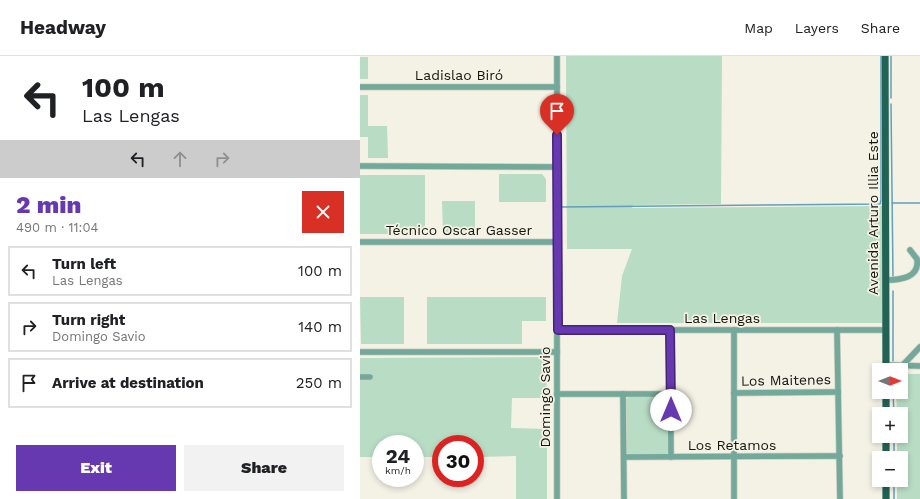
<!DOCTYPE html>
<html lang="en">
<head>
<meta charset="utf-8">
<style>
	:root { --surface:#fff; --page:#f2f2f2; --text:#202124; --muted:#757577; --line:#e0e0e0; --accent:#6639b1 }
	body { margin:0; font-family:"Work Sans",sans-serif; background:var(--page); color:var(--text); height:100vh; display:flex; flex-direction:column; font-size:15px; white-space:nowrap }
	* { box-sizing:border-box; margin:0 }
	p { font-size:13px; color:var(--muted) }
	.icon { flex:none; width:22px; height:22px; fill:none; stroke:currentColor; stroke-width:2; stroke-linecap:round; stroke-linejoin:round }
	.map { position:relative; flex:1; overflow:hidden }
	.side { display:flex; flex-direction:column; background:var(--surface); width:360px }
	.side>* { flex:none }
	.banner { background:#fff; color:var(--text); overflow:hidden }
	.needle { width:26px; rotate:90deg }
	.controls { position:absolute; left:512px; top:307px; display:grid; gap:8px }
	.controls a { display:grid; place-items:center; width:36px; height:36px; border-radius:0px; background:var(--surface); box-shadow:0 2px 6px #0003; font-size:20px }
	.speed { position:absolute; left:12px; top:379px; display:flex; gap:8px; font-size:20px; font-weight:700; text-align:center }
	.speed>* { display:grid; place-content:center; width:52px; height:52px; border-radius:50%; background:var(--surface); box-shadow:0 2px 6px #0003; line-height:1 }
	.speed small { font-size:10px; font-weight:400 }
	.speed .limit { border:6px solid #d22; background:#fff; color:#111 }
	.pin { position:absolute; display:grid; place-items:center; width:34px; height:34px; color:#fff; margin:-41px -17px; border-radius:50% 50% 50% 0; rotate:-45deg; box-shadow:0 0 4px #0007 }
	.pin .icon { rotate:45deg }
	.me { position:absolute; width:44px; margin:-22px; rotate:0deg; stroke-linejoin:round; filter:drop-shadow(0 0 3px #0008) }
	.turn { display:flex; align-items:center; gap:14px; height:84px; padding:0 16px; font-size:18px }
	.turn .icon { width:52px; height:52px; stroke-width:2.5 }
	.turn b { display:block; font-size:28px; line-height:34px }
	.lanes { display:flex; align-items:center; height:38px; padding:0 16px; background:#0003; justify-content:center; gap:20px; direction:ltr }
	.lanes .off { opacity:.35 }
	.round { display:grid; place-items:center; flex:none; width:42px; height:42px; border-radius:0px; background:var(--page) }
	.summary { display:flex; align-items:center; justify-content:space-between; height:68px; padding:0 16px }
	h1 { font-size:24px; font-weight:800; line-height:30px; color:var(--accent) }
	.primary-button { display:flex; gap:8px; margin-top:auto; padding:8px 16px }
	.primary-button a { flex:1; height:46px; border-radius:0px; background:var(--accent); color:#fff; font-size:16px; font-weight:800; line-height:46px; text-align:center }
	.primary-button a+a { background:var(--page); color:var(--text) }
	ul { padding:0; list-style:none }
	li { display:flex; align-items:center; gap:12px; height:50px; margin:0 8px 6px; padding:0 8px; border:2px solid var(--line); border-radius:0px }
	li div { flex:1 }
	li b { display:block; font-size:15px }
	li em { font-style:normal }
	header { display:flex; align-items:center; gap:24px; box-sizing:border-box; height:56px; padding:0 20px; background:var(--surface); border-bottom:1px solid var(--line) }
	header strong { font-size:19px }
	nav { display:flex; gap:22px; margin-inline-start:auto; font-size:14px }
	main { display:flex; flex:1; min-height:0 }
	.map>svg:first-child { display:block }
</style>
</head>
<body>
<header>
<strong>Headway</strong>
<nav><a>Map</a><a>Layers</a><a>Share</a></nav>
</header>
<main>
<section class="side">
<div class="banner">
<div class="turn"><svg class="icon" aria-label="left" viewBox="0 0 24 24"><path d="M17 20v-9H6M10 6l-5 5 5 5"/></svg><div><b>100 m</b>Las Lengas</div></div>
<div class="lanes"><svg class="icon" aria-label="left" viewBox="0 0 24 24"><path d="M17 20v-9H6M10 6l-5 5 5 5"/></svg><svg class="icon off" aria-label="ahead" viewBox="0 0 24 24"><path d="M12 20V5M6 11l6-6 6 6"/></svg><svg class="icon off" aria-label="right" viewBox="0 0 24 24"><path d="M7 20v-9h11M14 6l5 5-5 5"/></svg></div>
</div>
<div class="summary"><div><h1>2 min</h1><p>490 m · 11:04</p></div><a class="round" style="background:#d93025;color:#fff"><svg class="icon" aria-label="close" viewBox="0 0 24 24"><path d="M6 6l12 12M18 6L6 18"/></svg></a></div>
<ul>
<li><svg class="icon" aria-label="left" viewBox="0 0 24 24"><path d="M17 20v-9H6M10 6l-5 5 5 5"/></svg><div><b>Turn left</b><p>Las Lengas</p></div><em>100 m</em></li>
<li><svg class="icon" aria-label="right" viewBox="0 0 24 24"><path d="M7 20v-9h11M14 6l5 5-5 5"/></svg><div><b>Turn right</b><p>Domingo Savio</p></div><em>140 m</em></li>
<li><svg class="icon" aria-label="arrive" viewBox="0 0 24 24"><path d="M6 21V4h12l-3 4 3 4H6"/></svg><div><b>Arrive at destination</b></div><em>250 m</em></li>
</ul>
<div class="primary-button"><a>Exit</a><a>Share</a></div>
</section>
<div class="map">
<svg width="560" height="443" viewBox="0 0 560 443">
	<rect width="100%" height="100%" fill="#f4f2e5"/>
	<g fill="#b8dcc4">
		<path d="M206,0h156l-1,148 -88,1 -1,3 250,-2v117h-265l5,-47 10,-27h-65z"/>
		<rect x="0" y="1" width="8" height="22"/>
		<path d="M0,39h8v31h19l1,32h-20v-21h-8z"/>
		<path d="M139,118h43l4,5v23h-47z"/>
		<rect x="0" y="119" width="65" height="59"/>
		<path d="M82,145h33v33h-32z"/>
		<path d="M0,241h44v47h-43z"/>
		<path d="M67,241h119v24h-24v23h-95z"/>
		<path d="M183,301l3,4 1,37h-35l-1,30 36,1v70h-31v-43l-41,1v-13h-34v13h-26v-13h-34v13h-21v-99z"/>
		<path d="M541,318h19v125h-23v-19h4v-22h-4v-22h4v-22h-4l-1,-22h5z"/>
		<path d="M271,340l35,1 2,2v53l-2,2h-36l-3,-1 -1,-52v-2z"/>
	</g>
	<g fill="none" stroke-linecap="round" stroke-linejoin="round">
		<g stroke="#639ebd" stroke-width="1.5">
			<path d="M531,0v42"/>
			<path d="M531,48l2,173"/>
			<path d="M532,147h28"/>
			<path d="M202,151l318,-3 1,-4v-144"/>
			<path d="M533,235v70"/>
			<path d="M533,336l1,22"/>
			<path d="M534,380v22"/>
			<path d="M534,425v18"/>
		</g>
		<defs>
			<g id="minor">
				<path d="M197,0v443"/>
				<path d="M0,31h197"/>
				<path d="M0,110l197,1"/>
				<path d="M0,186h197"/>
				<path d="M526,224c14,0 34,-2 31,-21l-7,-9"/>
				<path d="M197,274h329"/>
				<path d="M310,274l1,127"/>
				<path d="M374,274v169"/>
				<path d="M477,274l3,169"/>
				<path d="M0,296h197"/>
				<path d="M526,309l34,1"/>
				<path d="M542,310l18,-19"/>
				<path d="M0,321h10"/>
				<path d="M374,337l104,-1"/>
				<path d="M197,338h114"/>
				<path d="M263,338l1,105"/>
				<path d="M264,401l216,-1"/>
			</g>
			<g id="major">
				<path d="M525,0l1,314"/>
				<path d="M526,336v22"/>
				<path d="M526,380v22"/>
				<path d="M526,424v19"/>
			</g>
		</defs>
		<use href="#minor" stroke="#d0cec3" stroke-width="7"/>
		<use href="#major" stroke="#d0cec3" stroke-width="8"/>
		<use href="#minor" stroke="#72a99b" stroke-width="5.5"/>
		<use href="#major" stroke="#216355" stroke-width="7"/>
	</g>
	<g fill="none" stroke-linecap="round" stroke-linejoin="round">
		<defs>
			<path id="route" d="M197,79l1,195h112l1,80"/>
		</defs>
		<use href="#route" stroke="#422573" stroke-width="10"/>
		<use href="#route" stroke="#6639b1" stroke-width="7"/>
	</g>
	<g text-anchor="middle" stroke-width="3.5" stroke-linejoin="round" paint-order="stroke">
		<g font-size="14" fill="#14140f" stroke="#f4f2e5">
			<text x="99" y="24">Ladislao Biró</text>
			<text transform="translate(513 157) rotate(-90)" y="5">Avenida Arturo Illia Este</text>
			<text x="99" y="179">Técnico Oscar Gasser</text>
			<text x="362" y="267">Las Lengas</text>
			<text transform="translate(426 324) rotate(-1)" y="5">Los Maitenes</text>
			<text transform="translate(185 341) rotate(-90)" y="5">Domingo Savio</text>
			<text x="372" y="394">Los Retamos</text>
		</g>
	</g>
</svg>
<div class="controls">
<a><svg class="needle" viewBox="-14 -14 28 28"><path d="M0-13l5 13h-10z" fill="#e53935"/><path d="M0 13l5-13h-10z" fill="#757577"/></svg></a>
<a>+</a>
<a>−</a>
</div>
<div class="speed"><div>24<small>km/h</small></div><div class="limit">30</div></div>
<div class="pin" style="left:197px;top:79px;background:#d93025"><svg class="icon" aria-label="arrive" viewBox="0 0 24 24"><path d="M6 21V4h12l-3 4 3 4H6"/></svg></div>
<svg class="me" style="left:311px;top:354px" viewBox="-20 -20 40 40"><circle r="19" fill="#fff"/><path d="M0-13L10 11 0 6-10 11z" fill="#6639b1"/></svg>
</div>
</main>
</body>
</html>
